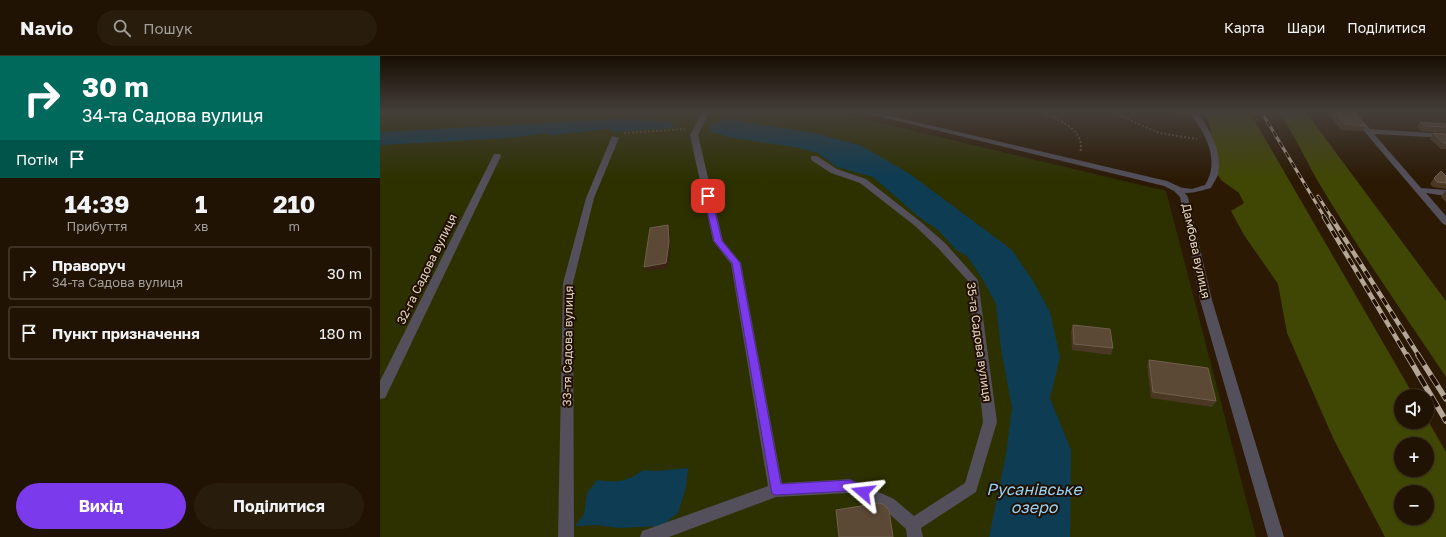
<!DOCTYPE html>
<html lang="uk">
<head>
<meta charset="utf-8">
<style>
	:root { --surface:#201303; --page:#281c0d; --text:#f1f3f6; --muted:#a29e9a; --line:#3d3225; --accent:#7c3aed }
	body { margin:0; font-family:"Golos Text",sans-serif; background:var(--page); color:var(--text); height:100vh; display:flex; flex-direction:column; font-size:15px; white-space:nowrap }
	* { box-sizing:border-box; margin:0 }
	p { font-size:13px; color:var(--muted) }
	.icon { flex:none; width:22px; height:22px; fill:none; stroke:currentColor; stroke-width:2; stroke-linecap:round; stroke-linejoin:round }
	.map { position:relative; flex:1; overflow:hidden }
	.side { display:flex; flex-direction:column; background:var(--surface); width:380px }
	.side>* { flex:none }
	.top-card { background:#00695c; color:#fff; overflow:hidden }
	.tools { position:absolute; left:1014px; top:333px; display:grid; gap:8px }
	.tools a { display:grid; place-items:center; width:40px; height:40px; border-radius:50%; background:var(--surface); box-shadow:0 1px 3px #0004,0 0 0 1px var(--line); font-size:20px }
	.pin { position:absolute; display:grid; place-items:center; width:34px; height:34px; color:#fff; margin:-17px; border-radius:8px; box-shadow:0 2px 6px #0006 }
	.me { position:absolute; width:44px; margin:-22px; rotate:287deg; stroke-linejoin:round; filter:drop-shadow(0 0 3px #0008) }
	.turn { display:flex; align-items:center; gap:14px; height:84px; padding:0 16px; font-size:18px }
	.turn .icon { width:52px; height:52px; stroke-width:2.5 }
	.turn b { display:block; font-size:28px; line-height:34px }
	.then { display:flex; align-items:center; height:38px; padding:0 16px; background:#0003; gap:8px; font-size:15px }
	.eta { display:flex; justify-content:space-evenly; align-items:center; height:68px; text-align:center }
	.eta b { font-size:24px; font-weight:700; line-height:28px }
	.button { display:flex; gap:8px; margin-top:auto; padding:8px 16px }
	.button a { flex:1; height:46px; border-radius:24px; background:var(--accent); color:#fff; font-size:16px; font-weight:700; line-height:46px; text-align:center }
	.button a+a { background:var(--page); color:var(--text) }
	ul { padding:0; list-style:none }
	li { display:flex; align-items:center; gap:12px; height:54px; margin:0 8px 6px; padding:0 8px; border:2px solid var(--line); border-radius:4px }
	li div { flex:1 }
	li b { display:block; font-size:15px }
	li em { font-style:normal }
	header { display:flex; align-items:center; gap:24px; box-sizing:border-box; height:56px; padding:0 20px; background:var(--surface); border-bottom:1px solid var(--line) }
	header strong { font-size:19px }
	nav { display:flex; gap:22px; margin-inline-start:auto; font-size:14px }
	.search { width:280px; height:36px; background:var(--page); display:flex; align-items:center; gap:10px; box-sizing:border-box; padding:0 14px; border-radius:22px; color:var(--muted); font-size:15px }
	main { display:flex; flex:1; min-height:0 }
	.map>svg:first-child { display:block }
</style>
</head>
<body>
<header>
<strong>Navio</strong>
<div class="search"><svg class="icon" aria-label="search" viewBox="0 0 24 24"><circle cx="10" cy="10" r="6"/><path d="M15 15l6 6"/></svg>Пошук</div>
<nav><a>Карта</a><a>Шари</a><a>Поділитися</a></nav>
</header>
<main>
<section class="side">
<div class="top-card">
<div class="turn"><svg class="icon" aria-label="right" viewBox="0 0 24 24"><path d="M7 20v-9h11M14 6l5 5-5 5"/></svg><div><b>30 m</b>34-та Садова вулиця</div></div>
<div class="then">Потім<svg class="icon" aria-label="arrive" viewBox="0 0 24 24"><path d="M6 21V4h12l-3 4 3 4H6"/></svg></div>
</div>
<div class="eta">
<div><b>14:39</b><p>Прибуття</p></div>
<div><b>1</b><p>хв</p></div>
<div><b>210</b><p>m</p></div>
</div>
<ul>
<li><svg class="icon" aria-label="right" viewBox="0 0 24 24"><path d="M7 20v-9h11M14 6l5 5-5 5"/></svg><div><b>Праворуч</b><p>34-та Садова вулиця</p></div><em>30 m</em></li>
<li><svg class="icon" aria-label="arrive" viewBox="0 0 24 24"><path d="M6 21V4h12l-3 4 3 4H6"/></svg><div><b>Пункт призначення</b></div><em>180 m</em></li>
</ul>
<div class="button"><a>Вихід</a><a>Поділитися</a></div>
</section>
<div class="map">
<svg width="1066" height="481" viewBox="0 0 1066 481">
	<rect width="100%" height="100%" fill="#2b1904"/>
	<path fill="#361f03" d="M774,55h151l11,16 -48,-4z"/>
	<path fill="#2d3100" d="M0,55h451l335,80 90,346h-876z"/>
	<g fill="#404603" fill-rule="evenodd">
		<path d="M821,55h48l165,285h-13v26h26v-3l19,33v85h-61l-51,-97 -47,-107 -9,-49 -34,-49 -13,-24 13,-8 -5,-10 -18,-13 -6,-9 -4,-24 -1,-22zM1021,388h26v26h-26zM1021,436h26v26h-26z"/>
		<path d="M899,55h26l141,190v76c-44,-66 -90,-131 -130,-199 -12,-22 -23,-45 -37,-67z"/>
	</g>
	<g fill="#0d3c53">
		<path d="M239,63l53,3 2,6 -60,4 -6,-3 -56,6 -6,-2 -37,5 -129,7v-13z"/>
		<path d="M346,63l89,14 47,13 48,28 102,76 21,31 17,31 10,45 -10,41 21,52 -1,87h-81l17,-83 6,-46 -11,-59 -5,-45 -13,-24 -16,-24 -11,-6 -19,-21 -17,-11 -47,-41 -36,-10 -19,-14 -23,-6 -62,-9 -23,-6 2,-8z"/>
		<path d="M308,412l-2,20 -8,25 -16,13 -43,2 -22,-3 -22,1 9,-12 3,-21 10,-13c20,3 30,2 46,-10l13,1z"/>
	</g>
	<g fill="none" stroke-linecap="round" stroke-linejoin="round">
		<g stroke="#655543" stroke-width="2" stroke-dasharray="2 2" stroke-linecap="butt">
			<path d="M667,55l-1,3c16,7 40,18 34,39"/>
			<path d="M729,55l50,22 38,6"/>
			<path d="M244,77l61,-4"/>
		</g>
		<path fill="#534f5b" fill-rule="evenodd" d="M808,55h7c14,15 28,41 23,63 -1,5 -5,9 -7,14 -12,3 -27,9 -38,1l4,-2 15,2 13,-4c16,-24 0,-54 -17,-74z"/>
		<g fill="#534f5b" fill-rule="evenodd">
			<path d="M323,55h7l-12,24 25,106 18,22 41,220 68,-4 44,20 20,17 51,-33 18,-61 -15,-141 -31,-34 -22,-21 -55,-43 -29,-10 -20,-13v-4h6l20,13 29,10 55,43 24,21 33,37 19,142 -21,70 -55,36 2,9h-16l-1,-8 -22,-20 -35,-16 -73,4 -107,40h-29l2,-6 6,-2 120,-43 -37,-222 -18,-23 -23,-106z"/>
			<path d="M477,55h13l297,70 13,6 8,10 24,103 72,237h-16l-68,-237 -20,-103 -6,-6 -10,-5z"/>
			<path d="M967,55h7l16,18 76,5v4l-72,-4 47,54 25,2v6l-20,-3 20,23v9l-3,-1z"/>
			<path d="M232,80l7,2 -25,60 -21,85 1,254h-16l5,-254 23,-85z"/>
			<path d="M114,98h6l1,2 -114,238 -2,4 -5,1v-18z"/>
		</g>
		<defs>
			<g id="rail-far2">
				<path d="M881,55l64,107"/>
				<path d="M938,140l14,22"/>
			</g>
			<g id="rail-far1">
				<path d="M944,161l83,139"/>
				<path d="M951,161l88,139"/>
			</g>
			<g id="rail">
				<path d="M1027,299l39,66"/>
				<path d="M1038,299l28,44"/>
			</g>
		</defs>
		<use href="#rail-far2" stroke="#b3a697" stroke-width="3"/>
		<use href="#rail-far1" stroke="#b3a697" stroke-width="4.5"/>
		<use href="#rail" stroke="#b3a697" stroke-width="5.5"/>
		<use href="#rail-far2" stroke="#210f00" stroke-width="2" stroke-dasharray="6" stroke-linecap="butt"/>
		<use href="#rail-far1" stroke="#210f00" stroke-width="3" stroke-dasharray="8" stroke-linecap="butt"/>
		<use href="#rail" stroke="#210f00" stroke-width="4" stroke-dasharray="12" stroke-linecap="butt"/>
	</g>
	<g fill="#4b3824">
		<path d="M947,55h27l11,15 -3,5 -21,-1z"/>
		<path d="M1040,66l26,2v9l-25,-2 -4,-4z"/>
		<path d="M1053,77l13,1v15h-5l-11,-10z"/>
		<path d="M1066,120v13l-13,-2 -3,-3 4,-6z"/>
		<path d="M1065,135h1v11l-5,-5z"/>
		<path d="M693,269l40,23 -2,7 -39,-5 -1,-19z"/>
		<path d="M769,304l67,41 -4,6 -61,-9 -4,-32z"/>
	</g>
	<path fill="#382410" d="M288,169l2,4 1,17 -3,22 -22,3 -2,-4z"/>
	<g fill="#5b4936" stroke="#705f4d">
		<path d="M954,55h20l11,15 -21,-2z"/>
		<path d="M1040,66l26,2v3l-22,-1z"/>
		<path d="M1053,77l13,1v9h-2z"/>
		<path d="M1061,115l5,5v7l-9,-1 -3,-4z"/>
		<path d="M288,169l1,17 -3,21 -22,4 6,-39z"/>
		<path d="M693,269l37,4 3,19 -39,-4z"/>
		<path d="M769,304l59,8 8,33 -63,-9z"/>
		<path d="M499,447l4,1 6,6 4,27h-54l-3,-27z"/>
	</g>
	<linearGradient id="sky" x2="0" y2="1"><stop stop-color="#180e02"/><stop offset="0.45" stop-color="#443e3a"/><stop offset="1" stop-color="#443e3a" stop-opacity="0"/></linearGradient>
	<rect width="1066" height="123" fill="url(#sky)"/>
	<path fill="#7c3aed" stroke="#51269a" d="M328,137l3,3 11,45 18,22 41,221 69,-4 18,8 2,4 -2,4 -5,2 -14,-7 -73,4 -4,-1 -40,-231 -18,-22 -10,-45z"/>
	<g text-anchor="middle" stroke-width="4" stroke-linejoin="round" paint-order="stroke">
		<g font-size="12" fill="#e1d5c8" stroke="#210f00">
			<text transform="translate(816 195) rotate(78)" y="4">Дамбова вулиця</text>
			<text transform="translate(47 213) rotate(-64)" y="4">32-га Садова вулиця</text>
			<text transform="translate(599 286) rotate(82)" y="4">35-та Садова вулиця</text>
			<text transform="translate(188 290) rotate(-89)" y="4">33-тя Садова вулиця</text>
		</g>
		<g font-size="16" font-style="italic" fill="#95d3f6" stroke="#210f00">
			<text x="654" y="439">Русанівське<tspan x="654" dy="18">озеро</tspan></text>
		</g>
	</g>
</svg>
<div class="tools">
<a><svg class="icon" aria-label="sound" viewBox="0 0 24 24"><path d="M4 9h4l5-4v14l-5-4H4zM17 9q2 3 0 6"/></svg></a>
<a>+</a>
<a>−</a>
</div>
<div class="pin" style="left:328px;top:140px;background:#d93025"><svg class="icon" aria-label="arrive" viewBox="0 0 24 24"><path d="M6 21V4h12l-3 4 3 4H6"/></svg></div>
<svg class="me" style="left:483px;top:436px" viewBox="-20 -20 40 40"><path d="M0-17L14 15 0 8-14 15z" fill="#7c3aed" stroke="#fff" stroke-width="4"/></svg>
</div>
</main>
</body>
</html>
